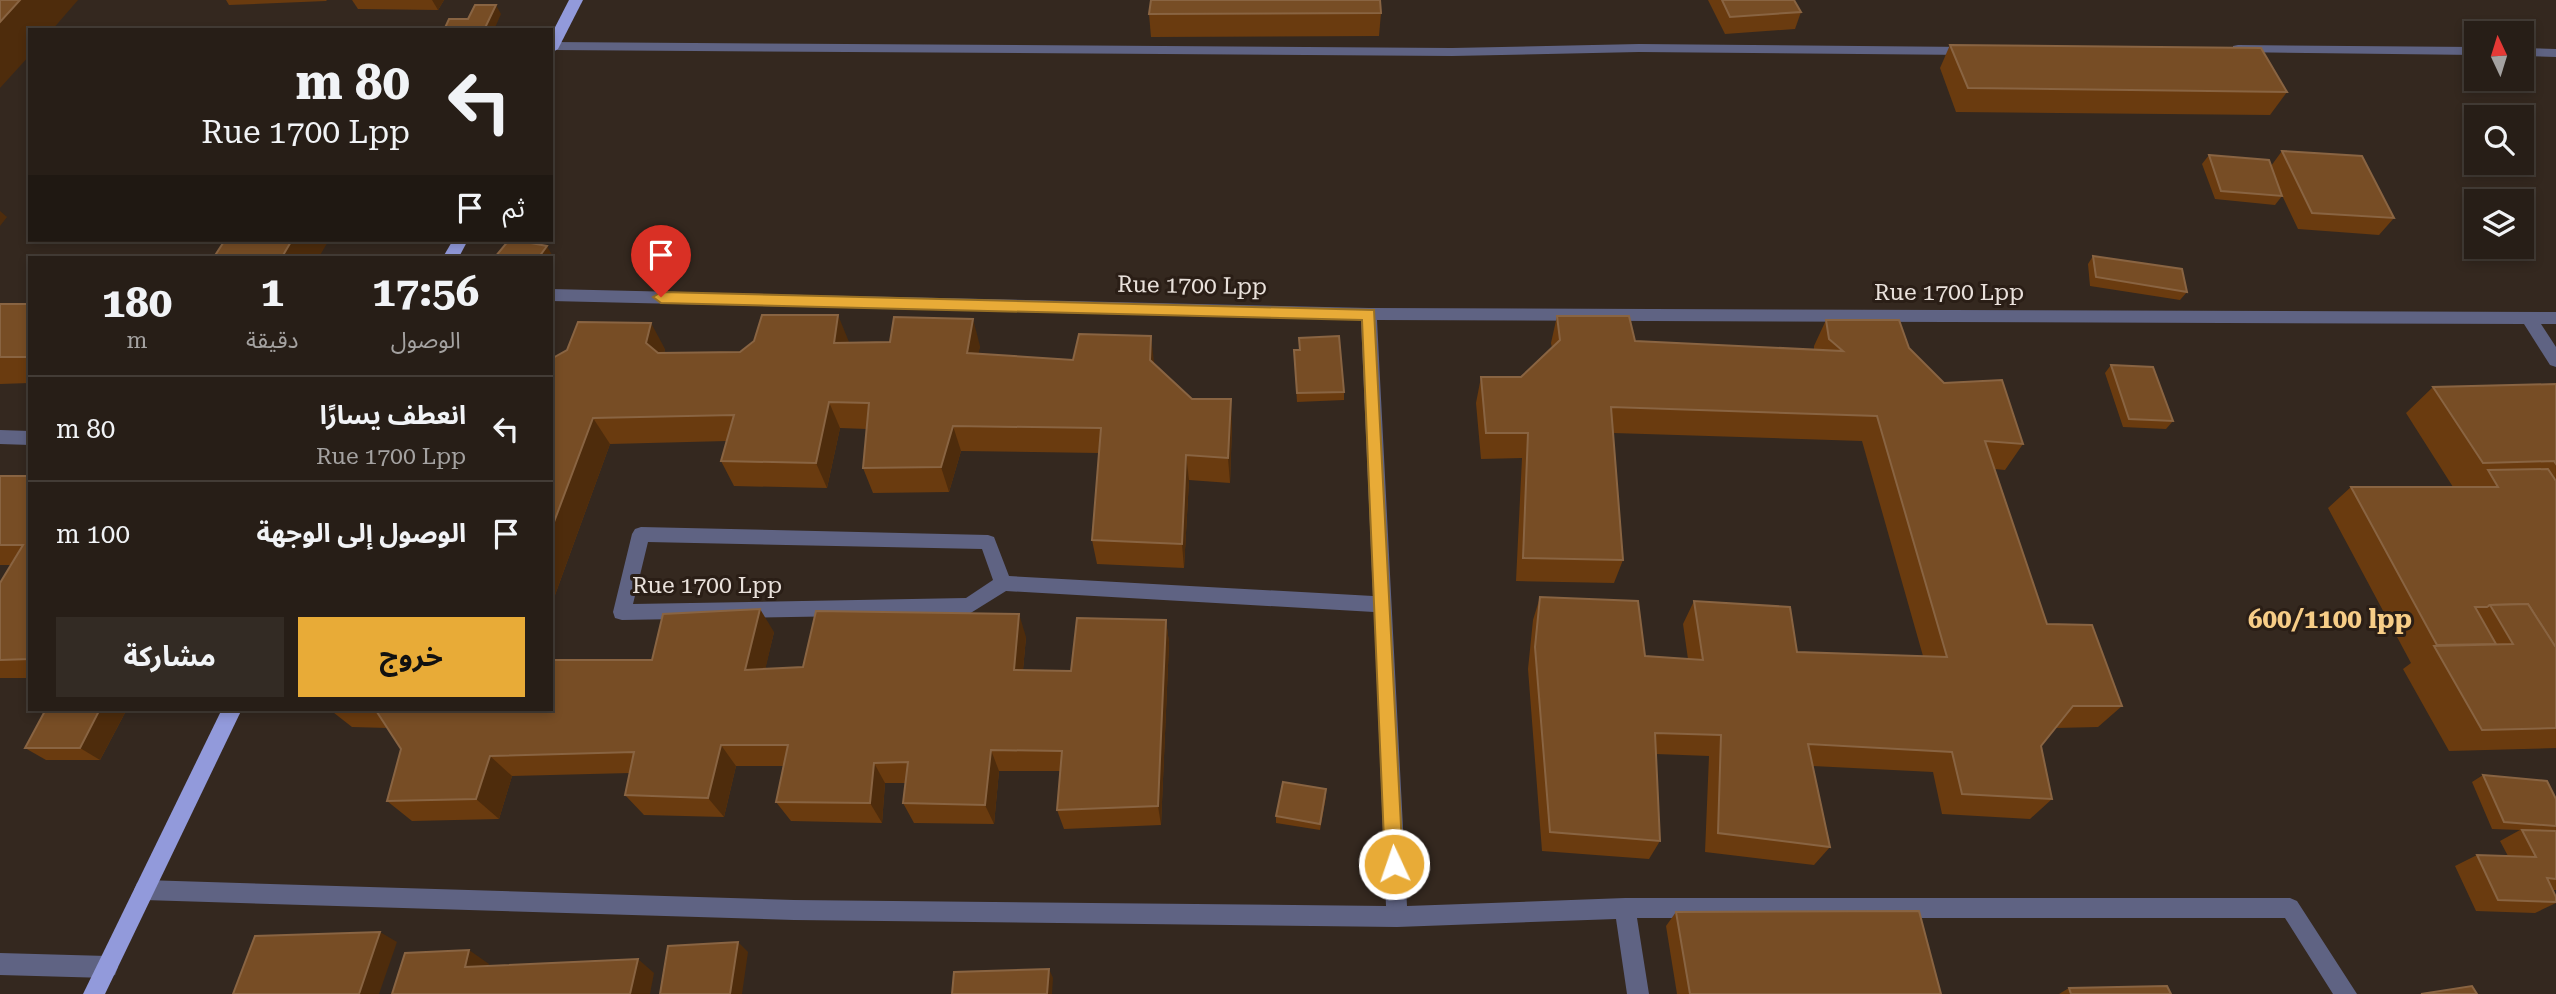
<!DOCTYPE html>
<html lang="ar">
<head>
<meta charset="utf-8">
<style>
	:root { --surface:#271e17; --page:#332b24; --text:#f1f3f6; --muted:#a4a2a1; --line:#433c36; --accent:#e8ab37 }
	body { margin:0; font-family:"Roboto Serif","Noto Sans Arabic",serif; background:var(--page); color:var(--text); direction:rtl; height:100vh; display:flex; flex-direction:column; font-size:26px; white-space:nowrap }
	* { box-sizing:border-box; margin:0 }
	p { font-size:23px; color:var(--muted) }
	.icon { flex:none; width:38px; height:38px; fill:none; stroke:currentColor; stroke-width:2; stroke-linecap:round; stroke-linejoin:round }
	.map { position:relative; flex:1; overflow:hidden; direction:ltr }
	.sheet { position:absolute; left:28px; top:256px; width:525px; height:455px; display:flex; flex-direction:column; background:var(--surface); border-radius:0px; box-shadow:0 4px 10px #0003,0 0 0 2px var(--line); direction:rtl }
	.sheet>* { flex:none }
	.guide { position:absolute; left:28px; top:28px; width:525px; height:214px; border-radius:0px; box-shadow:0 4px 10px #0003,0 0 0 2px var(--line); direction:rtl; background:#271e17; color:var(--text); overflow:hidden }
	.needle { width:46px; rotate:356deg }
	.tools { position:absolute; left:2464px; top:21px; display:grid; gap:14px }
	.tools a { display:grid; place-items:center; width:70px; height:70px; border-radius:0px; background:var(--surface); box-shadow:0 4px 10px #0003,0 0 0 2px var(--line); font-size:35px }
	.pin { position:absolute; display:grid; place-items:center; width:60px; height:60px; color:#fff; margin:-72px -30px; border-radius:50% 50% 50% 0; rotate:-45deg; box-shadow:0 0 7px #0007 }
	.pin .icon { rotate:45deg }
	.me { position:absolute; width:77px; margin:-38px; rotate:357deg; stroke-linejoin:round; filter:drop-shadow(0 0 5px #0008) }
	.turn { display:flex; align-items:center; gap:24px; height:147px; padding:0 28px; font-size:32px }
	.turn .icon { width:91px; height:91px; stroke-width:2.5 }
	.turn b { display:block; font-size:49px; line-height:60px }
	.then { display:flex; align-items:center; height:66px; padding:0 28px; background:#0003; gap:14px; font-size:26px }
	.eta { display:flex; justify-content:space-evenly; align-items:center; height:119px; text-align:center }
	.eta b { font-size:42px; font-weight:700; line-height:49px }
	.primary-button { display:flex; gap:14px; margin-top:auto; padding:14px 28px }
	.primary-button a { flex:1; height:80px; border-radius:0px; background:var(--accent); color:#111; font-size:28px; font-weight:700; line-height:80px; text-align:center }
	.primary-button a+a { background:var(--page); color:var(--text) }
	ul { padding:0; list-style:none }
	li { display:flex; align-items:center; gap:21px; height:105px; padding:0 28px; border-top:2px solid var(--line) }
	li div { flex:1 }
	li b { display:block; font-size:26px }
	li em { font-style:normal }
	.map>svg:first-child { display:block }
</style>
</head>
<body>
<div class="map">
<svg width="2556" height="994" viewBox="0 0 2556 994">
	<rect width="100%" height="100%" fill="#34281f"/>
	<g fill="none" stroke-linecap="round" stroke-linejoin="round">
		<g fill="#5f6383" fill-rule="evenodd">
			<path d="M551,42l901,6 187,-4 330,3 7,4 -7,4 -330,-3 -187,4 -899,-6z"/>
			<path d="M2238,45l238,2v8l-243,-3v-6z"/>
			<path d="M2522,48l34,1v8l-34,-1z"/>
			<path d="M551,289l818,19 1187,4v12h-15l15,23v20l-6,-2 -26,-41 -1147,-4 30,586 218,-8h665l7,3 60,93h-24l-48,-76h-648l12,76h-22l-11,-75 -219,8 -603,-7 -650,-20 -7,-3 -3,-7 3,-7 7,-3 650,20 592,6 -12,-294 -368,-21 -37,23 -347,6 -7,-2 -2,-6 19,-78 3,-5 6,-2 347,8 6,2 15,39 364,20 -12,-276 -810,-19zM648,542l334,7 11,31 -27,18 -333,6z"/>
			<path d="M0,430l30,1v14l-30,-1z"/>
			<path d="M0,953l107,3 8,3 3,8 -3,8 -8,3 -107,-3z"/>
		</g>
		<g fill="#929adb" fill-rule="evenodd">
			<path d="M569,0h14l-25,49 -7,4v-18z"/>
			<path d="M453,240h15l-9,17h-16z"/>
			<path d="M222,709h20l-137,285h-22z"/>
		</g>
	</g>
	<g fill="#6a3b0f">
		<path d="M226,0h101l-1,1 -97,4z"/>
		<path d="M352,0h92l-6,10 -80,-1z"/>
		<path d="M1708,0h86l7,12 -6,17 -70,5z"/>
		<path d="M1381,13l-2,23 -228,1 -2,-23z"/>
		<path d="M1950,45l337,47 -17,23 -314,-3 -16,-44z"/>
		<path d="M2282,151l112,67 -15,17 -81,-6 -18,-38 2,5 -7,9 -60,-6 -13,-35 7,-9 62,11z"/>
		<path d="M2093,256l94,36 -7,8 -90,-14 -2,-22z"/>
		<path d="M0,304h30v79l-30,1z"/>
		<path d="M1557,316l78,25 179,9v-4l12,-26 83,28 35,35 79,61 -18,26 -10,-1 52,155 75,82 -24,21 -42,1 -15,18 11,53 -22,20 -88,-5 -9,-42 -120,-6 17,81 -16,18 -109,-13 4,-96 -53,-2 4,87 -11,18 -107,-8 -14,-182 5,-49 7,-23 105,59 43,3 -5,-35 11,-23 103,51 126,4 -61,-215 -249,-8 10,127 -9,23 -98,-2 6,-123 -41,1 -5,-56 5,-26h40l31,-29 -1,-5z"/>
		<path d="M849,342l-1,1 132,3 -2,8 176,10 38,35 40,26 -2,58 -41,-3 -5,88 -87,-4 -5,-24 7,-87 -138,-2 -12,41 -76,1 -10,-25 4,-39 -27,-1 -13,60 -93,-2 -13,-25 6,-20 -117,3 -59,162v-247l114,-10 -1,4 76,-1z"/>
		<path d="M1294,350l50,42v8l-47,2z"/>
		<path d="M2111,365l62,56 -7,8 -43,-2 -18,-54z"/>
		<path d="M2556,384v364l-107,3 -46,-82 8,-6 -83,-155 23,-21h102l-47,-74 27,-26z"/>
		<path d="M0,476h30v202h-30v-95l11,-18h-11z"/>
		<path d="M1166,620l3,23 -8,182 -97,4 -7,-19 3,-39h-61l-5,53 -80,-1 -11,-20 3,-20h-21l-3,40 -91,-2 -15,-19 7,-36h-47l-12,51 -80,-2 -19,-20 5,-22 -118,3 -13,43 -87,2 -25,-20 14,-52 -13,-21 -36,-1 -23,-18h222l101,-49 122,-28 -9,37 38,-2 223,-30 -3,33 48,1z"/>
		<path d="M46,709h81l-27,51h-54l-21,-12z"/>
		<path d="M2483,775l73,24v91h-4l4,7v6l-21,10 -59,-2 -21,-45 22,-11 31,1 -8,-15 20,-11 -28,-1 -20,-47z"/>
		<path d="M1326,796l-6,34 -44,-7v-7z"/>
		<path d="M1676,912l265,82h-264l-11,-68z"/>
		<path d="M2069,988l102,6h-112z"/>
	</g>
	<g fill="#4e2c0c">
		<path d="M20,0h58l-26,30h-22v25l-30,33v-66z"/>
		<path d="M432,0h12l-6,10z"/>
		<path d="M496,5l5,9 -7,16h-10z"/>
		<path d="M0,211l7,6 -7,9z"/>
		<path d="M292,240h37l-10,17h-37z"/>
		<path d="M547,246l5,9 -1,2h-12z"/>
		<path d="M838,315l11,27 -5,27 -10,-26z"/>
		<path d="M973,319l7,27 -6,34 -7,-27z"/>
		<path d="M651,323l14,26 -4,20 -15,-26z"/>
		<path d="M1151,336l3,26 -1,24 -3,-26z"/>
		<path d="M1231,399l1,26 -2,58 -2,-25z"/>
		<path d="M829,402l11,26 -13,60 -11,-25z"/>
		<path d="M593,418l17,26 -59,162v-76z"/>
		<path d="M953,426l8,25 -12,41 -8,-25z"/>
		<path d="M1186,455l3,25 -5,88 -2,-24z"/>
		<path d="M760,609l14,23 -14,60 -15,-22z"/>
		<path d="M1019,614l7,23 -5,55 -7,-22z"/>
		<path d="M1166,620l3,23 -8,182 -3,-19z"/>
		<path d="M100,709h27l-27,51 -20,-12z"/>
		<path d="M721,745l15,21 -12,51 -16,-19z"/>
		<path d="M991,750l8,21 -5,53 -9,-19z"/>
		<path d="M490,756l22,20 -13,43 -23,-20z"/>
		<path d="M874,763l11,20 -3,40 -12,-20z"/>
		<path d="M380,932l17,10 -18,52h-20z"/>
		<path d="M738,942l10,10 -6,42h-12z"/>
		<path d="M469,950l20,14 -4,16 -20,-13z"/>
		<path d="M638,959l16,14 -4,21h-20z"/>
		<path d="M1049,969l4,9 -1,16h-5z"/>
	</g>
	<g fill="#774d25" stroke="#896442" stroke-width="2">
		<path d="M0,0h20l-20,22z"/>
		<path d="M1151,0h229l1,13 -232,1z"/>
		<path d="M1722,0h72l7,12 -71,5z"/>
		<path d="M475,5h21l-12,25h-40l5,-11h19z"/>
		<path d="M1950,45l311,3 26,44 -319,-4z"/>
		<path d="M2282,151l80,5 32,62 -82,-5z"/>
		<path d="M2209,155l60,5 13,36 -61,-5z"/>
		<path d="M225,240h67l-10,17h-68z"/>
		<path d="M509,240h6l32,6 -8,11h-44z"/>
		<path d="M2093,256l89,13 5,23 -91,-15z"/>
		<rect x="0" y="304" width="30" height="53"/>
		<path d="M762,315h76l-4,28 56,-1 4,-25 79,2 -6,34 106,7 6,-26 72,2 -1,24 42,39h39l-3,59 -42,-3 -4,89 -90,-4 9,-112 -148,-2 -12,41 -78,1 6,-65 -40,-1 -13,61 -95,-2 13,-46 -141,3 -42,112v-171l16,-9 11,-28 73,1 -5,20 12,10 82,-1 14,-11z"/>
		<path d="M1557,316h72l6,25 208,10 -14,-12 -3,-19h73l10,28 35,35 58,-3 21,64 -38,-3 62,183 45,1 30,81h-49l-32,40 11,53 -90,-5 -10,-42 -144,-8 22,103 -112,-14 3,-98 -66,-2 5,108 -110,-9 -15,-185 5,-50 98,4 7,55 58,4 -9,-59 96,6 7,45 150,5 -70,-241 -266,-9 12,153 -100,-2 5,-125h-42l-5,-56h40l39,-37z"/>
		<path d="M1339,336l5,56 -47,1 -3,-43h6l-1,-12z"/>
		<path d="M2111,365l42,2 20,54 -44,-2z"/>
		<path d="M2556,384v80l-2,-3 -71,2 -50,-76z"/>
		<path d="M2548,469l8,12v164h-2l-26,-41 -38,1 -3,2h-12l21,37 -59,1 -86,-158h147l-10,-17z"/>
		<path d="M0,476h30v183l-30,1v-77l23,-38h-23z"/>
		<path d="M2528,604l27,42h1v82l-74,2 -48,-84 79,-2 -23,-39z"/>
		<path d="M760,609l-15,61 58,-3 13,-56 203,3 -5,56 57,1 6,-53 89,2 -8,186 -101,4 5,-59 -71,-1 -6,55 -82,-2 5,-41 -34,1 -4,40 -94,-1 12,-57h-67l-13,53 -83,-3 9,-43 -144,4 -14,43 -89,2 14,-52 -26,-40h176v-49h101l11,-46z"/>
		<path d="M46,709h54l-20,39h-55z"/>
		<path d="M2483,775l64,6 9,18v27l-52,-4z"/>
		<path d="M1283,782l43,7 -6,35 -44,-8z"/>
		<path d="M2522,830l34,1v48l-9,-1 9,19v5l-58,-2 -21,-45 59,2z"/>
		<path d="M1919,911l22,83h-251l-14,-82z"/>
		<path d="M380,932l-21,62h-126l22,-58z"/>
		<path d="M738,942l-8,52h-70l8,-48z"/>
		<path d="M469,950l-4,17 173,-8 -8,35h-238l13,-41z"/>
		<path d="M1049,969l-2,25h-95l2,-22z"/>
		<path d="M2167,986l4,8h-100l-2,-6z"/>
		<path d="M2472,986l5,8h-56z"/>
	</g>
	<path fill="#e8ab37" stroke="#976f24" stroke-width="2" d="M661,292l713,18 29,554 -2,7 -7,3 -7,-3 -2,-7 -23,-544 -701,-17 -8,-6z"/>
	<g text-anchor="middle" stroke-width="6" stroke-linejoin="round" paint-order="stroke">
		<g font-size="23" fill="#e9e1db" stroke="#2a1e16">
			<text transform="translate(1192 285) rotate(1)" y="8">Rue 1700 Lpp</text>
			<text x="1949" y="300">Rue 1700 Lpp</text>
			<text x="707" y="593">Rue 1700 Lpp</text>
		</g>
		<g font-size="26" font-weight="bold" fill="#f7cd87" stroke="#2a1e16">
			<text x="2330" y="628">600/1100 lpp</text>
		</g>
	</g>
</svg>
<div class="tools">
<a><svg class="needle" viewBox="-14 -14 28 28"><path d="M0-13l5 13h-10z" fill="#e53935"/><path d="M0 13l5-13h-10z" fill="#a4a2a1"/></svg></a>
<a><svg class="icon" aria-label="search" viewBox="0 0 24 24"><circle cx="10" cy="10" r="6"/><path d="M15 15l6 6"/></svg></a>
<a><svg class="icon" aria-label="layers" viewBox="0 0 24 24"><path d="M12 4l9 5-9 5-9-5zM3 14l9 5 9-5"/></svg></a>
</div>
<div class="pin" style="left:661px;top:297px;background:#d93025"><svg class="icon" aria-label="arrive" viewBox="0 0 24 24"><path d="M6 21V4h12l-3 4 3 4H6"/></svg></div>
<svg class="me" style="left:1394px;top:864px" viewBox="-20 -20 40 40"><circle r="17" fill="#e8ab37" stroke="#fff" stroke-width="3"/><path d="M0-11L8 9 0 5-8 9z" fill="#fff"/></svg>
<div class="guide">
<div class="turn"><svg class="icon" aria-label="left" viewBox="0 0 24 24"><path d="M17 20v-9H6M10 6l-5 5 5 5"/></svg><div><b>80 m</b>Rue 1700 Lpp</div></div>
<div class="then">ثم<svg class="icon" aria-label="arrive" viewBox="0 0 24 24"><path d="M6 21V4h12l-3 4 3 4H6"/></svg></div>
</div>
<section class="sheet">
<div class="eta">
<div><b>17:56</b><p>الوصول</p></div>
<div><b>1</b><p>دقيقة</p></div>
<div><b>180</b><p>m</p></div>
</div>
<ul>
<li><svg class="icon" aria-label="left" viewBox="0 0 24 24"><path d="M17 20v-9H6M10 6l-5 5 5 5"/></svg><div><b>انعطف يسارًا</b><p>Rue 1700 Lpp</p></div><em>80 m</em></li>
<li><svg class="icon" aria-label="arrive" viewBox="0 0 24 24"><path d="M6 21V4h12l-3 4 3 4H6"/></svg><div><b>الوصول إلى الوجهة</b></div><em>100 m</em></li>
</ul>
<div class="primary-button"><a>خروج</a><a>مشاركة</a></div>
</section>
</div>
</body>
</html>
